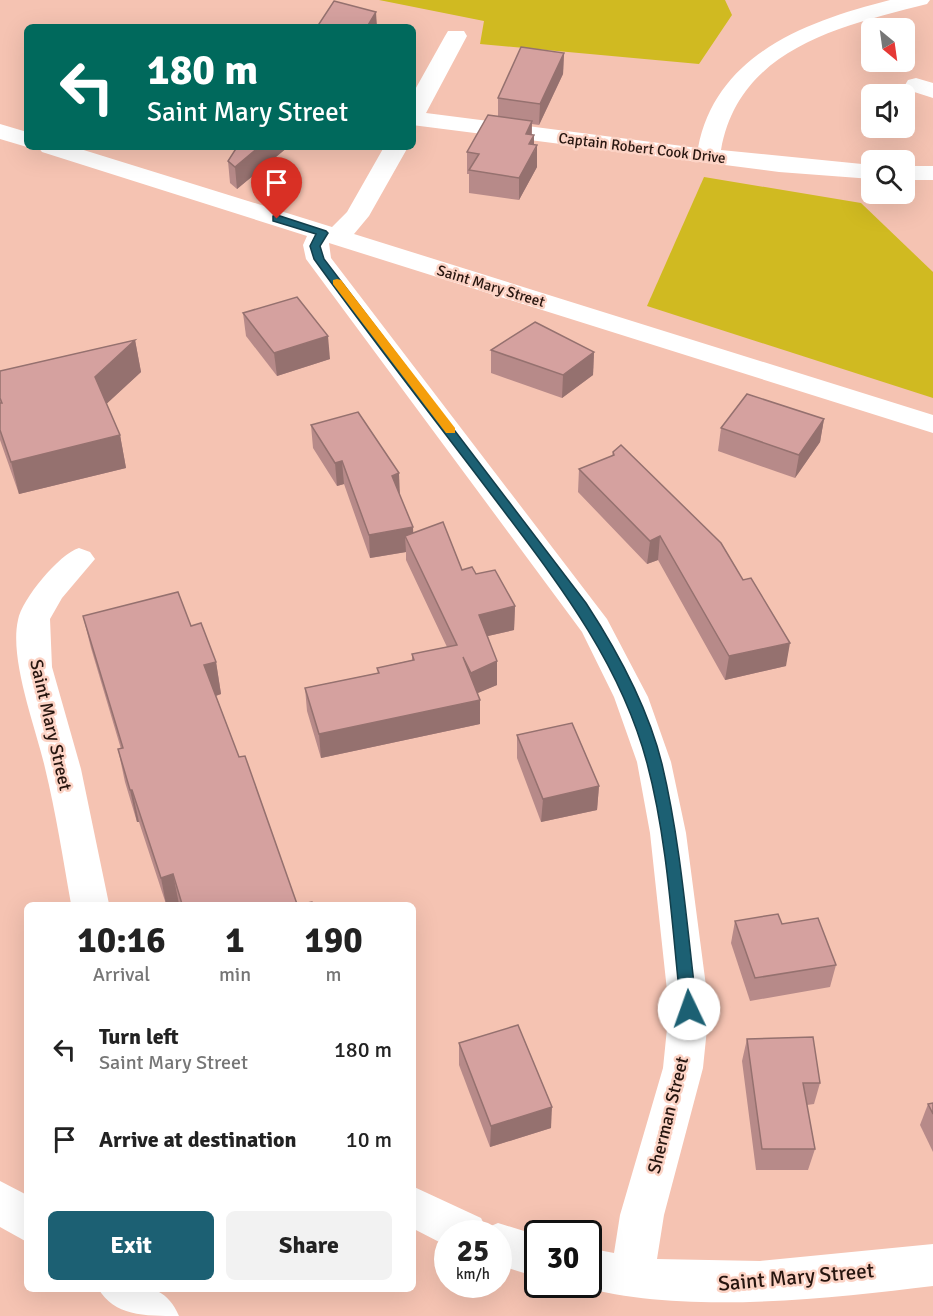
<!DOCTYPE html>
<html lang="en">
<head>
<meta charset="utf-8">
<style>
	:root { --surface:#fff; --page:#f2f2f2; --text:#222; --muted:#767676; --accent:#1c6073 }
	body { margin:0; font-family:Signika,sans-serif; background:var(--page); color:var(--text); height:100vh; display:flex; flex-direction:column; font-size:22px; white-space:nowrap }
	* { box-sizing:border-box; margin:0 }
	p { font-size:20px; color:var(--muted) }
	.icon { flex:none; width:33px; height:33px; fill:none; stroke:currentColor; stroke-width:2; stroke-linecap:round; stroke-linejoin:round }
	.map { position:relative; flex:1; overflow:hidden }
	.sheet { position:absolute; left:24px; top:902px; width:392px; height:390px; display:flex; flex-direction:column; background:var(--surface); border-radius:9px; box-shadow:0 6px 24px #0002 }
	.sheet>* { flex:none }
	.banner { position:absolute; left:24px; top:24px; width:392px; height:126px; border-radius:9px; box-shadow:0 6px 24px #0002; background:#00695c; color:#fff; overflow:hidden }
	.needle { width:39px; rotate:151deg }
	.tools { position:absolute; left:861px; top:18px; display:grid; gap:12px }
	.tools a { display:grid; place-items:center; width:54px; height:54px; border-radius:9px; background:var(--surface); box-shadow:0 6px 24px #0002; font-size:30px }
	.speed { position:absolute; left:434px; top:1220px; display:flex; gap:12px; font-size:30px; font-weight:700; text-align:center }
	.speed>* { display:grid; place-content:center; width:78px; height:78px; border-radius:50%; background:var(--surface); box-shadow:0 6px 24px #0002; line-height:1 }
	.speed small { font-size:15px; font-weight:400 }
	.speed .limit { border:3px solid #111; border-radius:9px; background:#fff; color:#111 }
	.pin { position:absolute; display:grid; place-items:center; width:51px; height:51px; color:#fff; margin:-62px -26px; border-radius:50% 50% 50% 0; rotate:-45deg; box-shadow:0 0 6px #0007 }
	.pin .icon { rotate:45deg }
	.me { position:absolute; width:66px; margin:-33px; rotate:357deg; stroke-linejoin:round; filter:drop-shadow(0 0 4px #0008) }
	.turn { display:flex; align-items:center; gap:21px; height:126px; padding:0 24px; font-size:27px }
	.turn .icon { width:78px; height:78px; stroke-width:2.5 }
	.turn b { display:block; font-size:42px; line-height:51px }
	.eta { display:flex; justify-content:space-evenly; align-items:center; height:102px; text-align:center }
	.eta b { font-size:36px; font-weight:800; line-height:42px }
	.action { display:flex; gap:12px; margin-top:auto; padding:12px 24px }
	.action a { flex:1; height:69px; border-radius:9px; background:var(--accent); color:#fff; font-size:24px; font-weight:800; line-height:69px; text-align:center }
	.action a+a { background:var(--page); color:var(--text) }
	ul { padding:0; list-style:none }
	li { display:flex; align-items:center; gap:18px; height:90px; padding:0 24px }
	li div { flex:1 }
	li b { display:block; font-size:22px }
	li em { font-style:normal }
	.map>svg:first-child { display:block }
</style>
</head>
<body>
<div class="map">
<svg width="933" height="1316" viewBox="0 0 933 1316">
	<rect width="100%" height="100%" fill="#f5c3b2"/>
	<g fill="#d0ba21">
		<path d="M379,0h346l7,15 -33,49 -219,-20 4,-23z"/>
		<path d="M704,177l157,26 72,69v126l-286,-92z"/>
	</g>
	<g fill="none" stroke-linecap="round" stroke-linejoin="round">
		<g fill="#fff" fill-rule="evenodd">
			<path d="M890,0h40l-3,4c-86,22 -188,44 -206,146l151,15v14l-93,-7 -367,-47v-30l33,-59 3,-5h16l3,5 -41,77 272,35c18,-94 109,-127 192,-148z"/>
			<path d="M916,78l17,5v15l-25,-8 -3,-5 3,-5z"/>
			<path d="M0,124l27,8v15l-27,-8z"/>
			<path d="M38,147h36l258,80 15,-15 37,-65h24l-39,69 -15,18 579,181v18l-604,-190 2,15 276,361 41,78 23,65 15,71 23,176 -6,59 -39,147 -7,44 103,2 173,-17v42c-108,13 -258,30 -361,-2h16v-36l26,5 6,-38 43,-147 6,-59 -19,-176 -13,-71 -23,-65 -32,-65 -276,-373 -3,-14 4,-9 -265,-84z"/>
			<rect x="904" y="166" width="29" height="14"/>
			<path d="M79,548l11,4 5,7 -33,39 -12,21 2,48 29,102 28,135h-38c-8,-45 -15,-91 -26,-136 -9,-40 -36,-108 -27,-148 4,-21 41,-66 61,-72z"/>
			<path d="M412,1186l69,32 5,10 12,-5 39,12v42l-39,-12v-32h-51v13l-35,-18z"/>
		</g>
		<g fill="#fff" fill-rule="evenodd">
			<path d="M0,1181l27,14v47l-27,-15z"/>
			<path d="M98,1288c35,0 65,-10 81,28 -35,0 -65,0 -81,-28z"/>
		</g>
	</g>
	<g fill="#b78a89">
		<path d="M564,53l-1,21 -24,51 -7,-1v11l5,32 -18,33 -50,-7v-19h-2v-22l31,-36v-18z"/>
		<path d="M237,147h51l-51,42 -7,-6 -2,-22z"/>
		<path d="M243,313l87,46 -53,17 -31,-40z"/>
		<path d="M135,340l6,32 -35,32 14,31 6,33 -107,26 -19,-54v-69z"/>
		<path d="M491,350l103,2 -1,23 -31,23 -71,-25z"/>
		<path d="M824,419l-4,23 -25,36 -77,-27 3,-23z"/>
		<path d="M311,425l89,71 13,37 49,37 14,4 39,32 -1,24 -26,6 9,49 -20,8 3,31 -159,34 -14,-47 -2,-23 73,-15 -1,-5 35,-8v-6l35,-7 -41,-87v-8l-36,6 -26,-74 -7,2 -24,-38z"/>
		<path d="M613,452l173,214 -61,14 -67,-120 -11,4 -69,-72 1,-23 33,-13z"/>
		<path d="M83,616l108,10 25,36 5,32 -5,2 23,61 58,147h-131l-27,-82h-2l-12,-40 -7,-33h3l-30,-101z"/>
		<path d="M517,735l82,51 -2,24 -56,12 -24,-64z"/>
		<path d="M735,921l47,3 54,41 -6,22 -80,14 -19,-58z"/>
		<path d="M747,1039l73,44 -6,21 -7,1 8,44 -7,21h-52l-14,-109z"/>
		<path d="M459,1043l92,85 -61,19 -31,-82z"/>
		<path d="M933,1103v49l-13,-27 8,-21z"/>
	</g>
	<g fill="#95716f">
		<path d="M376,12l1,15h-10z"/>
		<path d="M564,53l-1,21 -24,51 1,-21z"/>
		<path d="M532,121l-1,19 3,-5v17l3,-7v22l-18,33v-22l7,-44z"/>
		<path d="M259,147h29l-51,42 -2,-22z"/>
		<path d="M328,336l2,23 -53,17 -3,-23z"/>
		<path d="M135,340l6,32 -40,37 -6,-32z"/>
		<path d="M594,352l-1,23 -31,23 1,-23z"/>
		<path d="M824,419l-4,23 -25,36 4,-23z"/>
		<path d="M120,435l6,33 -107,26 -8,-32z"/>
		<path d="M342,461l2,23 -7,2 -2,-23z"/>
		<path d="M399,473l1,23 -8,-20z"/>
		<path d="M413,527l1,24 -9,-15 1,16 -36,6 -1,-23z"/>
		<path d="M660,536l-2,24 -11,4 3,-23z"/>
		<path d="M515,606l-1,24 -35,8v-23z"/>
		<path d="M790,643l-4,23 -61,14 4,-24z"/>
		<path d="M497,661v24l-26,11v-23z"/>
		<path d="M216,662l5,32 -12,4 -5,-33z"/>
		<path d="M480,700v24l-159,34 -2,-24z"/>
		<path d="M599,786l-2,24 -56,12 2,-23z"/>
		<path d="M130,790h2l7,32h-2z"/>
		<path d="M173,874l6,30h-13l-5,-26z"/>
		<path d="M552,1107l-1,21 -61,19 1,-21z"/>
	</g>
	<g fill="#d5a19f" stroke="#95716f" stroke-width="1.5">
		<path d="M334,1l42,11 -9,15h-50z"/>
		<path d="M521,47l43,6 -24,51 -42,-6z"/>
		<path d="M488,115l44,6 -6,13 8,1 -5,9 8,1 -18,33 -50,-8 10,-16 -12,-2z"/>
		<path d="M237,147h22l-24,20 -7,-6z"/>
		<path d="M297,297l31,39 -54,17 -31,-40z"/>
		<path d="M535,322l59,30 -31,23 -72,-25z"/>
		<path d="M135,340l-40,37 25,58 -109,27 -11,-32v-27h2l-2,-5v-27z"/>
		<path d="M747,394l77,25 -25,36 -78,-27z"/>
		<path d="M358,412l41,61 -7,3 21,51 -44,8 -27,-74 -7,2 -24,-38z"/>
		<path d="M621,445l100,98 22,37 8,-2 39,65 -61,13 -69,-120 -10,5 -71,-72 35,-14 -1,-3z"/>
		<path d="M443,522l19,48 10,-3 4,7 19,-4 20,36 -36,9 18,46 -26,12 -8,-16 17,43 -161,34 -14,-46 74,-15 -2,-5 37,-8 -2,-6 45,-9 -52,-109z"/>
		<path d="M178,592l13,34 10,-3 15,39 -12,3 35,92 6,-1 52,148h-115l-9,-30 -12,4 -29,-88h-2l-12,-41 5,-1 -40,-132z"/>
		<path d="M572,723l27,63 -56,13 -26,-64z"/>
		<path d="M312,902l1,2h-11z"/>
		<path d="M778,914l4,10 36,-6 18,47 -81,13 -20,-57z"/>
		<path d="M518,1025l34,82 -61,19 -32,-83z"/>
		<path d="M813,1037l7,46h-17l12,66h-53l-15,-110z"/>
		<path d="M933,1103v11l-5,-10z"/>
	</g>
	<path fill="#1c6073" stroke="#123e4b" stroke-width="1.5" d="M277,215l49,16 2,2 -8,13 4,13 262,344c32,49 62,104 76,161 19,80 25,164 35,245l-2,5h-12l-2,-5c-9,-81 -13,-167 -34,-246 -27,-101 -89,-180 -150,-261 -61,-81 -124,-161 -183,-243l-4,-13 6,-12 -43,-13v-5z"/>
	<path fill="#f59e0b" d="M337,279l4,1 114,148v5h-9l-113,-149v-4z"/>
	<g text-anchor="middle" stroke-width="5" stroke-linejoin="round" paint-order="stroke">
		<g font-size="15" fill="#26150f" stroke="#fcd3c5">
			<text transform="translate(642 148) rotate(7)" y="5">Captain Robert Cook Drive</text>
			<text transform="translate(491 286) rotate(17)" y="5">Saint Mary Street</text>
		</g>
		<g font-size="18" fill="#26150f" stroke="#fcd3c5">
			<text transform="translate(51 725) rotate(77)" y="6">Saint Mary Street</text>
			<text transform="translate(668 1115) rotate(-76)" y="6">Sherman Street</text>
		</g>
		<g font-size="21" fill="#26150f" stroke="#fcd3c5">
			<text transform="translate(796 1277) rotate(-5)" y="7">Saint Mary Street</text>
		</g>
	</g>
</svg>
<div class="tools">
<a><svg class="needle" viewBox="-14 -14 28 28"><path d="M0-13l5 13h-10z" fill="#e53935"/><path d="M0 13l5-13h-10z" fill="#767676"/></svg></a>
<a><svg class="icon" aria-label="sound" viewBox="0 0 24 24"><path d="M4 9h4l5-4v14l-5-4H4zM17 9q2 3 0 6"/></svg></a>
<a><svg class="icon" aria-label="search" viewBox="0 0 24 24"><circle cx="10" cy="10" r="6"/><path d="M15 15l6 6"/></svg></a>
</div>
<div class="speed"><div>25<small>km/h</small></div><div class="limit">30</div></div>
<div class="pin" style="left:277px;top:219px;background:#d93025"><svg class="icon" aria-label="arrive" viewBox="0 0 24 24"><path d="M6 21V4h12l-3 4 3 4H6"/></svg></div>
<svg class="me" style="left:689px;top:1009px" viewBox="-20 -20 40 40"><circle r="19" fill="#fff"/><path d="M0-13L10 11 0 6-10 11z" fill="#1c6073"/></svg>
<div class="banner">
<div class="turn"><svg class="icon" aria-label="left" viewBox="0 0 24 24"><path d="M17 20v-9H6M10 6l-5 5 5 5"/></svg><div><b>180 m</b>Saint Mary Street</div></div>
</div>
<section class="sheet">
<div class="eta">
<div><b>10:16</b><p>Arrival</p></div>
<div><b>1</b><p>min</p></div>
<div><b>190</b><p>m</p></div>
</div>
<ul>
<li><svg class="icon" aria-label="left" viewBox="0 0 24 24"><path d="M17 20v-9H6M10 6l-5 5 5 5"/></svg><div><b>Turn left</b><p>Saint Mary Street</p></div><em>180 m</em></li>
<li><svg class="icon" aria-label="arrive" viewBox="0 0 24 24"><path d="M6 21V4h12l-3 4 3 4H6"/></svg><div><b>Arrive at destination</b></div><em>10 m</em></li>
</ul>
<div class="action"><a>Exit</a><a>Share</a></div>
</section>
</div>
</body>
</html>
